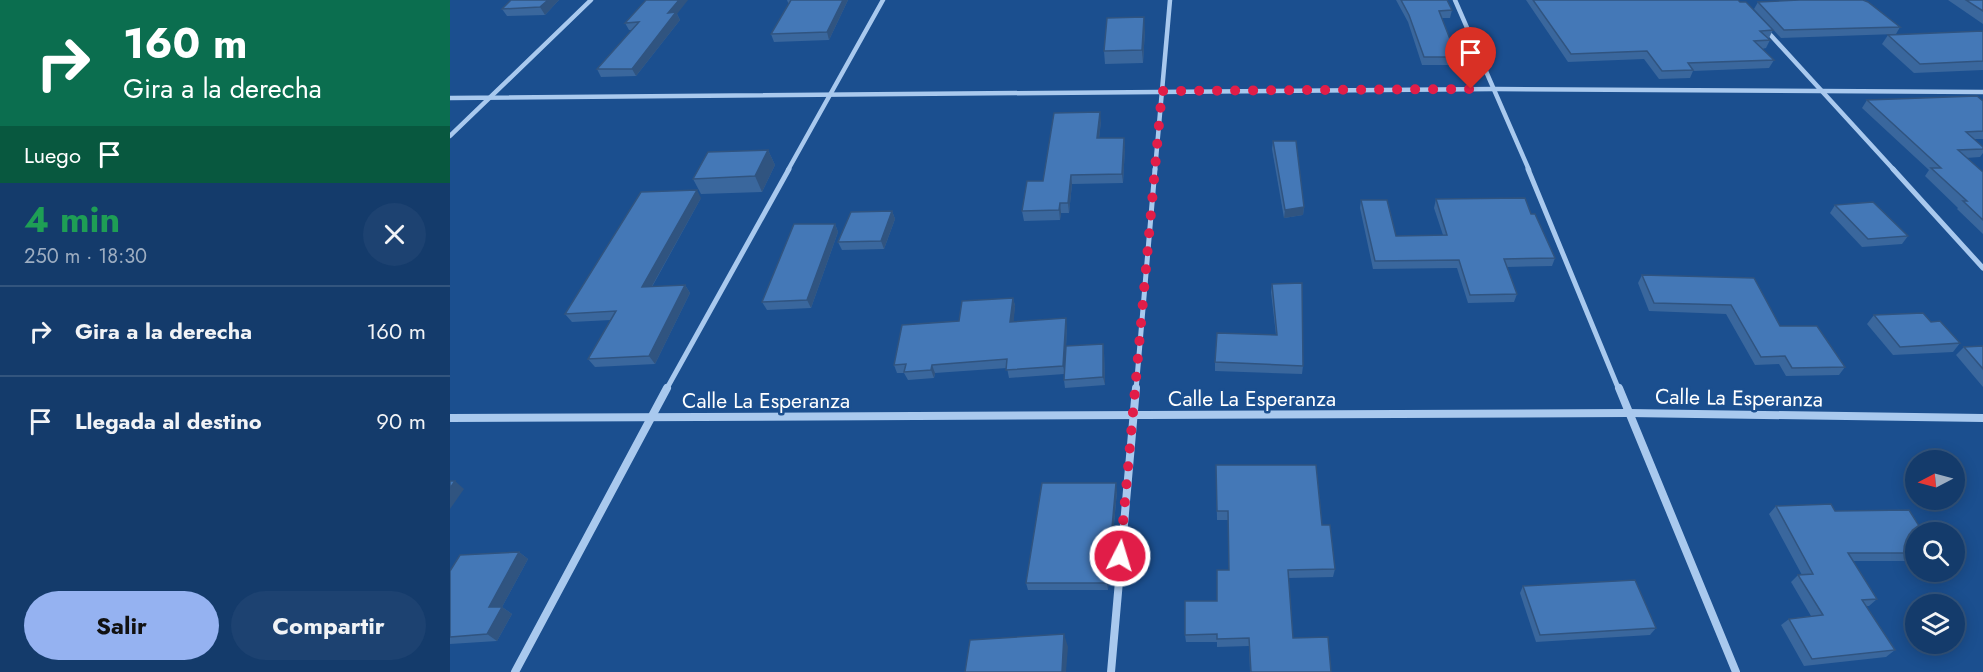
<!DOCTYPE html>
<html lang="es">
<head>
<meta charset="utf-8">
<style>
	:root { --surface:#143b6b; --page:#1d4271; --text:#f1f3f6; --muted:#9dadc1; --line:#33557e; --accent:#95b2f1 }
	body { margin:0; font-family:Jost,sans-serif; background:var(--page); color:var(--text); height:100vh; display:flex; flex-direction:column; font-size:22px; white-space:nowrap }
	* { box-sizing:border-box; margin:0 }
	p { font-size:20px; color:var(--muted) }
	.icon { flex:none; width:33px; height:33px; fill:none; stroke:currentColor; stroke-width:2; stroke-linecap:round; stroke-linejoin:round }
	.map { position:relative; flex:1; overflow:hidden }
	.panel { display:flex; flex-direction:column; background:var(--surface); width:450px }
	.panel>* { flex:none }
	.hud { background:#0b6e4f; color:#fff; overflow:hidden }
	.needle { width:39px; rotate:264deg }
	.tools { position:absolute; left:1455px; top:450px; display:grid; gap:12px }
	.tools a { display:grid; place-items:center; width:60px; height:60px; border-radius:50%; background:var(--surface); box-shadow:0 3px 15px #0003,0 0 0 2px var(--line); font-size:30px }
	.pin { position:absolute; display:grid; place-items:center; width:51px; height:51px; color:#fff; margin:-62px -26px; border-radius:50% 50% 50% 0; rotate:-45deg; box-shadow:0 0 6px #0007 }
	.pin .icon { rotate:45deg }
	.me { position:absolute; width:66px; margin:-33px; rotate:5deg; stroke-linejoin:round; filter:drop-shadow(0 0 4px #0008) }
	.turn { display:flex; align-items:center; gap:21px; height:126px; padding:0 24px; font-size:27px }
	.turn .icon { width:78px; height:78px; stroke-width:2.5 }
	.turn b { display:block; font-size:42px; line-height:51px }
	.then { display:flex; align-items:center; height:57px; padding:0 24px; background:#0003; gap:12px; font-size:22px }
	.round { display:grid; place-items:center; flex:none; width:63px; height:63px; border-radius:32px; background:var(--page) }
	.summary { display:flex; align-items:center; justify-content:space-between; height:102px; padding:0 24px }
	h1 { font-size:36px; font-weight:700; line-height:45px; color:#1e9e55 }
	.primary-button { display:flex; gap:12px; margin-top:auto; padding:12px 24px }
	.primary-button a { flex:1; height:69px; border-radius:36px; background:var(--accent); color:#111; font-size:24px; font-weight:700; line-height:69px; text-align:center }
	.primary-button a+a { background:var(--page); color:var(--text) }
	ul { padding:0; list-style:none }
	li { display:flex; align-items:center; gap:18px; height:90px; padding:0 24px; border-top:2px solid var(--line) }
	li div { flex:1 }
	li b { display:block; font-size:22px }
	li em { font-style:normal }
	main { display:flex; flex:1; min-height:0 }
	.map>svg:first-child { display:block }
</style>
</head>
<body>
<main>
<section class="panel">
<div class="hud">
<div class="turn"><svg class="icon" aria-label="right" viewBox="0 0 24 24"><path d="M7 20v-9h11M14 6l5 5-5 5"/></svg><div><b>160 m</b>Gira a la derecha</div></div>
<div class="then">Luego<svg class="icon" aria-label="arrive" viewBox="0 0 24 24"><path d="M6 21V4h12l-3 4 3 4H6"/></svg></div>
</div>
<div class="summary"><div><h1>4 min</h1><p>250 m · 18:30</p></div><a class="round"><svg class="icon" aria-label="close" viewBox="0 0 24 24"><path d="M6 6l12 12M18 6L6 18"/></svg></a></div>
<ul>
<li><svg class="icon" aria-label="right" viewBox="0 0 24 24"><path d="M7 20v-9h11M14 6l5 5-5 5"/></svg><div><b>Gira a la derecha</b></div><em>160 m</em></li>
<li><svg class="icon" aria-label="arrive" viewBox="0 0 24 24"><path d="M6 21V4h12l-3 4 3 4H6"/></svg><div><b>Llegada al destino</b></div><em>90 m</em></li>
</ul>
<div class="primary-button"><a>Salir</a><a>Compartir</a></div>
</section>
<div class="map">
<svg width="1533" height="672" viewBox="0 0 1533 672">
	<rect width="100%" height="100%" fill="#1b4f8f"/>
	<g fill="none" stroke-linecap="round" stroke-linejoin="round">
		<g stroke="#a9c9ee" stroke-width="4.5">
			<path d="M1005,0l74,170"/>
			<path d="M1316,30l128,140"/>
			<path d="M0,98l1045,-9 488,3"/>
			<path d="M0,136l141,-136"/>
			<path d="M338,170l95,-170"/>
			<path d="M705,170l15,-170"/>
		</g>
		<g stroke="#a9c9ee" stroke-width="5">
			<path d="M1078,169l91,221"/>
			<path d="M1443,169l90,99"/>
			<path d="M216,390l123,-221"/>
			<path d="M686,390l19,-221"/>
		</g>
		<g stroke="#a9c9ee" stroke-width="8">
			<path d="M1169,388l117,284"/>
			<path d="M0,418l1179,-5 354,5"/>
			<path d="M65,672l152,-284"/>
			<path d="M661,672l25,-284"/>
		</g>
	</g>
	<g fill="#3a679d">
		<path d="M61,0h48l-14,15 -38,1 -5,-7z"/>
		<path d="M337,0h61l-19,40 -55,2 -3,-8 18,-29z"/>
		<path d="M946,0h51l5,10 -2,8h-8l15,39 -1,8h-34l-14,-43z"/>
		<path d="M1076,0h212l35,30 -4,8h-1l2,2 -4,8 -4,1 12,11 -5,8 -76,3 -3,7 -31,1 -15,-20 -76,3z"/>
		<path d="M1498,0h35v24z"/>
		<path d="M1308,2l142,25 -4,7 -115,4 -27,-29z"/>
		<path d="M227,14l3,6 -44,56 -35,1 -4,-8 35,-39h-3l-4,-7z"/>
		<path d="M695,30l-2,33 -38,1 -1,-13z"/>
		<path d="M1533,31v39l-69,3 -32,-29 6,-9z"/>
		<path d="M1417,100l116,1v38h-9l9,8v6l-3,4 -14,1 17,14v62l-26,-25 1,-1 -33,-32 4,-6 -67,-62z"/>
		<path d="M651,121l-2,17h25l1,9 -2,36 -51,1 -3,29h-8l-1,7 -36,1 -2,-10 21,-30z"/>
		<path d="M823,141l31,66 -1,8 -19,3 -12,-69z"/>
		<path d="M318,150l7,15 -13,27 -61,2 -8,-15z"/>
		<path d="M251,198l-49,89 33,-2 5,8 -35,71 -60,3 -7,-8 23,-39 -39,2 -7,-8z"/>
		<path d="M986,199l95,15 24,44 -3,8 -45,1 10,27 -3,8 -46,1 -11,-35 -84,1 -13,-61 1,-8 35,36 47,-1 -9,-27z"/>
		<path d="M1385,205l73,31 -6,8 -40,3 -32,-34z"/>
		<path d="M442,211l3,8 -11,30 -42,1 -4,-8z"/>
		<path d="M385,224l3,8 -27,76 -44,2 -5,-8z"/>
		<path d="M1192,275l112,3 26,48 65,41 -6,8 -53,1 -7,-12 -24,1 -29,-51 -77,-3 -11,-28z"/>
		<path d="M822,284l31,82 -1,8 -87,-3v-9l61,-27 -5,-43z"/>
		<path d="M563,298l2,8 -2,16 54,4 -1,20 37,-2 1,8 1,33 -40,3 -1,-8v-6l-55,4 -2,-10 -72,5 -1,5 -26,2 -4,-7h-7l-3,-8 65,-44z"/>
		<path d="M1424,315l57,7 29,21 -7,9 -60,3 -26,-31z"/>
		<path d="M1533,346v41l-27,-32 8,-8z"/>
		<path d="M766,465l106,60 13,44 -2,8 -45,1 5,60 38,34h-81l-1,-26 -32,1v-5h-31l-1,-7 32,-34 12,-31 -1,-50h-11z"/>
		<path d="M667,491l-9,99h-80l-2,-7z"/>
		<path d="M1326,506l59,5 81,21v29h-64l25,38 -8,7h-3l29,44 -9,7 -82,9 -23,-41 8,-6 22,-3 -20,-34 7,-7h4l-33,-61z"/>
		<path d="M69,552l9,7 -26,48 10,7 -15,27 -47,3v-73z"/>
		<path d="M1073,586l133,42 -6,7 -114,7 -16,-49z"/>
	</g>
	<g fill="#305480">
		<path d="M98,0h11l-14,15 -5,-8z"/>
		<path d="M229,0h9l-11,14 3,6 -44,56 -4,-7 36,-56z"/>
		<path d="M393,0h5l-19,40 -2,-8z"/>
		<path d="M694,17l1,13 -2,33 -1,-13z"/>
		<path d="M650,112l1,9 -3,27 -1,-10z"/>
		<path d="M674,138l1,9 -2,36 -1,-9z"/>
		<path d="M318,150l7,15 -13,27 -7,-16z"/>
		<path d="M621,175l1,9 -3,29 -1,-10z"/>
		<path d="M247,190l4,8 -54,97 -5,-8z"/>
		<path d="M610,203l1,10 -1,7 -1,-10z"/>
		<path d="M854,207l-1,8 -19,3 1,-8z"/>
		<path d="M442,211l3,8 -11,30 -3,-8z"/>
		<path d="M385,224l3,8 -27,76 -4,-8z"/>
		<path d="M235,285l5,8 -35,71 -6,-8z"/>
		<path d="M563,298l2,8 -2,24 -3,-8z"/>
		<path d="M616,318l1,8 -2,48 -2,-8z"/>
		<path d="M653,344l1,8 1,33 -2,-8z"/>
		<path d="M482,365l3,8 -1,5 -3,-8z"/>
		<path d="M5,481l9,8 -14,20v-21z"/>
		<path d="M666,483l1,8 -9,99 -1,-7z"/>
		<path d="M69,552l9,7 -26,48 10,7 -15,27 -10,-7 2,-27z"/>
		<path d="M614,634l4,13 -2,25h-4z"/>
	</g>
	<g fill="#4478b7" stroke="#305480" stroke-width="1.5">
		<path d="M61,0h37l-8,7 -38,2z"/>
		<path d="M196,0h33l-11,13 8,-1 -44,57h-35l42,-47 -14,1z"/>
		<path d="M341,0h52l-16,32 -56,2z"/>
		<path d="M951,0h46l5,10 -13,1 18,46h-33l-15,-42z"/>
		<path d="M1083,0h205l2,2h6l27,28 -13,1 10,9 -16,1 20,19 -86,3 5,7 -31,1 -15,-20 -76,3z"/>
		<path d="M1349,0h64l5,2 32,25 -116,3 -26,-28z"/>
		<path d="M1516,0h17v11z"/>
		<path d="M694,17l-2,33 -38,1 3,-33z"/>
		<path d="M1533,31v30l-63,3 -32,-29z"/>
		<path d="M1527,96l6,5v30l-17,1 17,15v2l-25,1 25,22v48l-20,-19h4l-36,-33h10l-74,-68z"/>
		<path d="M650,112l-3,26h27l-2,36 -51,1 -3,28h-8l-1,7 -37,1 5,-30h16l11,-68z"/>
		<path d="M823,141h23l8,66 -19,3z"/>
		<path d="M318,150l-13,26 -62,3 15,-27z"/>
		<path d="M247,190l-55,97 43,-2 -36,71 -61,3 28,-48 -51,3 76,-122z"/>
		<path d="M1075,198l6,16h4l20,44 -51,1 13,35 -47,1 -11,-35 -84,1 -14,-61h26l9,36 51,-1 -11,-36z"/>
		<path d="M1423,202l35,34 -40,3 -33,-34z"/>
		<path d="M442,211l-11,30 -43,1 13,-30z"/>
		<path d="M344,224h41l-28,76 -45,2z"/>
		<path d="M1192,275l112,3 26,48h37l28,41 -53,1 -7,-12 -24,1 -30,-52 -77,-2z"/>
		<path d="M852,283l1,83 -88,-4 2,-29 60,2 -5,-51z"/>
		<path d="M563,298l-3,24 56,-4 -3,48 -57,4 1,-11 -75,6 -1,5 -27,2 2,-8 -12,1 8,-40 57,-4 3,-20z"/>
		<path d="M1473,313l8,9 9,-1 20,22 -60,4 -26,-32z"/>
		<path d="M653,344v33l-39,3 2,-34z"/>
		<path d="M1533,346v23l-19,-22z"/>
		<path d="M766,465h100l6,60h8l5,44 -47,1 5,68 35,-1 3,35h-80l-2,-34 -32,1v-5l-32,1v-34h32v-31h12l-1,-59h-11z"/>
		<path d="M0,481h5l-5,7z"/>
		<path d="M592,483h74l-9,100h-81z"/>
		<path d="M1381,504l4,7 74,-1 14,22h-7v21h-68l29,46 -15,1 33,50 -83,9 -23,-40 34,-4 -25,-40 15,-1 -37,-68z"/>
		<path d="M69,552l-30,55h13l-15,27 -37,3v-66l10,-16z"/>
		<path d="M1185,580l21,48 -116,7 -17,-49z"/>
		<path d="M614,634l-2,38h-97l5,-32z"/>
	</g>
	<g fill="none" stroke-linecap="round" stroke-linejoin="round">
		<path stroke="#e11d48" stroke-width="10" stroke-dasharray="0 18" d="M670,556l42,-465 309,-2"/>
	</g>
	<g text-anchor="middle" stroke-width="5" stroke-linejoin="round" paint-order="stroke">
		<g font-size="21" fill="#fff" stroke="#1b4f8f">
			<text transform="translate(1289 398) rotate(1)" y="7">Calle La Esperanza</text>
			<text x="802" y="406">Calle La Esperanza</text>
			<text x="316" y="408">Calle La Esperanza</text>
		</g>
	</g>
</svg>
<div class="tools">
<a><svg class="needle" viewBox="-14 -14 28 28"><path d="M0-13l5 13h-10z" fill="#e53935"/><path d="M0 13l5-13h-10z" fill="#9dadc1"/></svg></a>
<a><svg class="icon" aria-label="search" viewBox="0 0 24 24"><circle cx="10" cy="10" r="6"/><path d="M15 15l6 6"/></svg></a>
<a><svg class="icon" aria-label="layers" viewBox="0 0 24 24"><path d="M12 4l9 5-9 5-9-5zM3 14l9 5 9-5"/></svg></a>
</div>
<div class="pin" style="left:1021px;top:89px;background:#d93025"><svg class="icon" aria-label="arrive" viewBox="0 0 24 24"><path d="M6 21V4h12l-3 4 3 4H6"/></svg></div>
<svg class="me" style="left:670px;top:556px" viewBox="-20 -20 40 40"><circle r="17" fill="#e11d48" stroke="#fff" stroke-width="3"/><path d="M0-11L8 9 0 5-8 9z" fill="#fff"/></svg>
</div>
</main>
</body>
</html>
